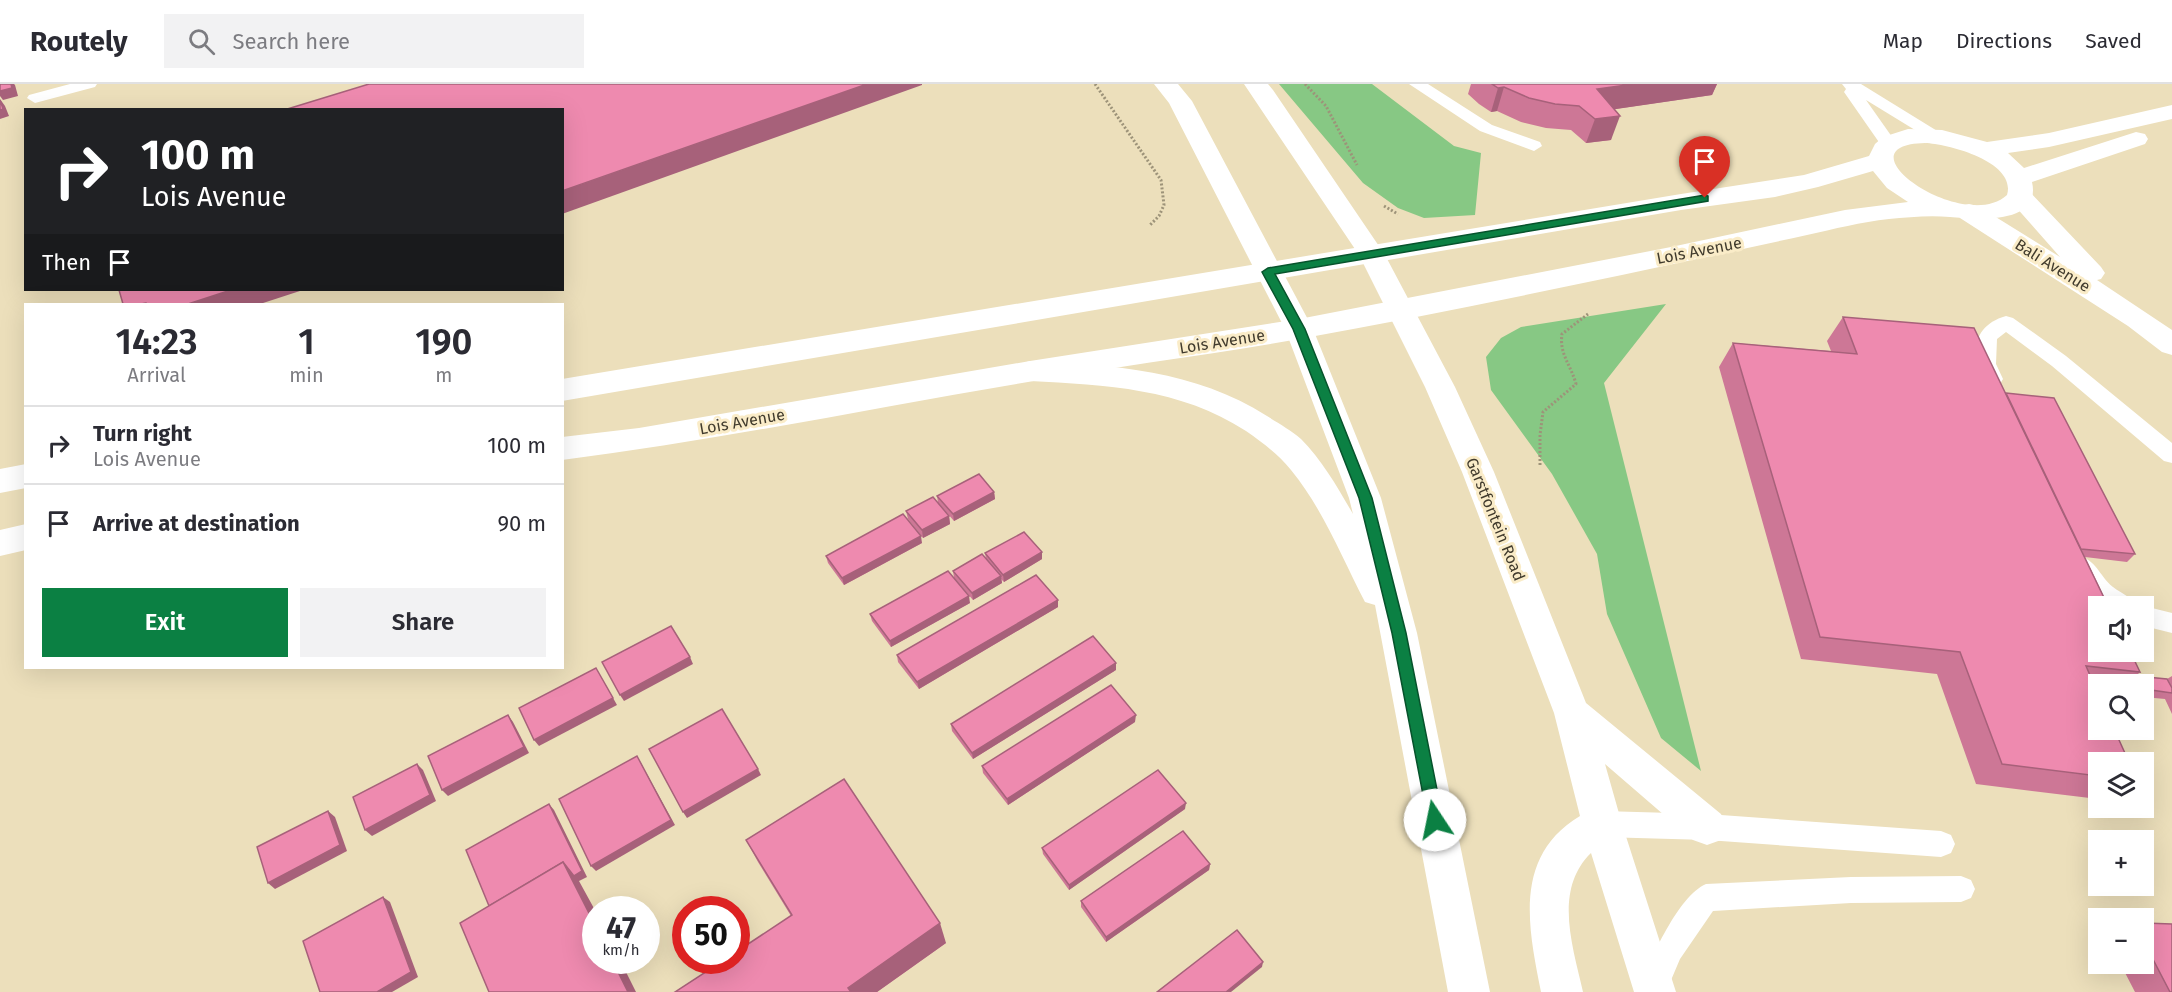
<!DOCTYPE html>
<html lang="en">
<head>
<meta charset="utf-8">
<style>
	:root { --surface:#fff; --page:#f2f2f3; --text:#2b2b33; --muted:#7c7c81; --line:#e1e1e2; --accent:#0b8043 }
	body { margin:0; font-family:"Fira Sans",sans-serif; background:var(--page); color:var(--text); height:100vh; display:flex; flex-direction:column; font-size:22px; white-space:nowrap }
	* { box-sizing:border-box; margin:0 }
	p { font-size:20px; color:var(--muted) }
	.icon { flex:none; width:33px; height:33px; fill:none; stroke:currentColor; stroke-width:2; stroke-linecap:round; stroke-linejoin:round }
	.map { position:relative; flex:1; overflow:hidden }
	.details { position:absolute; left:24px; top:219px; width:540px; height:366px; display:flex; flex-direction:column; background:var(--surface); border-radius:0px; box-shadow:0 6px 24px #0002 }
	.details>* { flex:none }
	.guide { position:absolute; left:24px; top:24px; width:540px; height:183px; border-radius:0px; box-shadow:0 6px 24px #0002; background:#202124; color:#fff; overflow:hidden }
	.controls { position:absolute; left:2088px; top:512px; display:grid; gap:12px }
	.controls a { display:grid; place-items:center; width:66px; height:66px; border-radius:0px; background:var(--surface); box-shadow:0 6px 24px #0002; font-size:30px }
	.speed { position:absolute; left:582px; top:812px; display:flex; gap:12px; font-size:30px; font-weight:700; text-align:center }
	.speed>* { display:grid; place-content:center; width:78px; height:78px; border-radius:50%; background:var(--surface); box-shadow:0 6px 24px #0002; line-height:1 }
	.speed small { font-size:15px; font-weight:400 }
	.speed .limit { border:9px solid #d22; background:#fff; color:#111 }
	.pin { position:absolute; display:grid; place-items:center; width:51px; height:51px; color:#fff; margin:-62px -26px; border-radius:50% 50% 50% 0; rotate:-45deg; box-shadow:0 0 6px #0007 }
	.pin .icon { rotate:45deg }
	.me { position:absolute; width:66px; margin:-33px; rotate:349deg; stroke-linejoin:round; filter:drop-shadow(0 0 4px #0008) }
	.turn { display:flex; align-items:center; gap:21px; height:126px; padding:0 18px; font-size:27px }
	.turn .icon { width:78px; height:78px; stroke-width:2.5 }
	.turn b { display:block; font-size:42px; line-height:51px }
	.then { display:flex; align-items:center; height:57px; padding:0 18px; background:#0003; gap:12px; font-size:22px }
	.eta { display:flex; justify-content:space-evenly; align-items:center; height:102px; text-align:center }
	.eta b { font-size:36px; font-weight:600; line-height:42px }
	.primary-button { display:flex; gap:12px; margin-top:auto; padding:12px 18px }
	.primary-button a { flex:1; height:69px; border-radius:0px; background:var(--accent); color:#fff; font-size:24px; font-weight:600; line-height:69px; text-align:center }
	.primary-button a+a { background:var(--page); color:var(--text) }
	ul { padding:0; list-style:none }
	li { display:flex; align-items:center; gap:18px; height:78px; padding:0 18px; border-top:2px solid var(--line) }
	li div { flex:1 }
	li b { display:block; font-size:22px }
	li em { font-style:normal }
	header { display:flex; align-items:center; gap:36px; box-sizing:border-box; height:84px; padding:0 30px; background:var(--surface); border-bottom:2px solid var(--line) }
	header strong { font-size:28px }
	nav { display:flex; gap:33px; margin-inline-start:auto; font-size:21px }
	.search { width:420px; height:54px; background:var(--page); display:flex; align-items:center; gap:15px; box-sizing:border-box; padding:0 21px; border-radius:0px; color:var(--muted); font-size:22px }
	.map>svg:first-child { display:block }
</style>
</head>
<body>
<header>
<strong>Routely</strong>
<div class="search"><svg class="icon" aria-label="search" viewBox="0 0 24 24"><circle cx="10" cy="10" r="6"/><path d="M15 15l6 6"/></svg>Search here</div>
<nav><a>Map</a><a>Directions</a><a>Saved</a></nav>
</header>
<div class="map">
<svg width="2172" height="908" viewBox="0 0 2172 908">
	<rect width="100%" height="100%" fill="#ecdfbb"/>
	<g fill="#87c884">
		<path d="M1279,0h93l82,62 27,7 -6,62 -51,3 -26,-10 -35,-25z"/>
		<path d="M1666,220l-62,79 97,388 -40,-33 -54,-124 -10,-60 -45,-80 -61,-84 -5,-33 15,-19 20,-11z"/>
	</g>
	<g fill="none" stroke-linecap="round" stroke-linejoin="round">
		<g stroke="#9d9379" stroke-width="3" stroke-dasharray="2 2" stroke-linecap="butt">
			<path d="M1095,0l66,96 3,25 -5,11 -10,10"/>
			<path d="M1305,0l21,22 31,59"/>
			<path d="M1384,122l14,8"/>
			<path d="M1540,381v-30l3,-23 33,-28c-5,-19 -17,-30 -14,-50l26,-20"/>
		</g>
		<g fill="#fff" fill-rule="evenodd">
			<path d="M70,0h27l-2,3 -60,16 -8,-5 2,-3z"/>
			<path d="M1409,0h19l64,41 48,17 2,4 -8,5 -54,-20z"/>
			<path d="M1842,0h19l86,53 -2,4h-12l-67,-41 31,44 -8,5 -6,-1 -39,-56 2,-3z"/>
			<path d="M2006,232l7,2 53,38 106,87v20l-8,-2 -112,-95 -46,-34 -9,7 -1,25 7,15 -3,5 -7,2 -7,-2c-16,-28 -15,-58 20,-68z"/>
			<path d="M2082,473c15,5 19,21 31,30 9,7 18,9 23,19h-31l-10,-6 -24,-34 3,-7z"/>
			<path d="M2144,522l28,7v20l-28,-7z"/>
			<path d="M1602,727l105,3 234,17 10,4 4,9 -4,9 -10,4 -234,-17 -105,-3 -9,-4 -4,-9 4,-9z"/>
			<path d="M1961,792l10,4 4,9 -4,9 -10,4 -110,1 -138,8 -33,48 -14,33h-24l-3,-5c12,-28 39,-91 67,-103l145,-7z"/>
		</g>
		<path fill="#fff" fill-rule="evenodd" d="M2020,105l9,2 72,76 4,6 -4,6 -4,1 75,50v25l-10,-3 -34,-26 -168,-108 -4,-6 4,-6 9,-2 9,2 82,51 -53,-60 4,-6z"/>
		<g fill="#fff" fill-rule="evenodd">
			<path d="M2172,21v14l-123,28 -41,6 16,15 112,-36 9,2 3,5 -3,5 -113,38c10,44 -57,37 -82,35 -19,-2 -42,0 -61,2 -28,3 -55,10 -82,16 -169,37 -338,73 -508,104 -90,16 -181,27 -271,43 -155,26 -309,58 -466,78v-23l77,-9 391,-67 269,-42 372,-72 174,-37 63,-8 -21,-14 -14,-17 -55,16 -43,10 -94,13 -1119,191v-22l1119,-185 123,-19 65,-19 6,-12 8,-7 25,-8 34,1 45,12 62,-9zM1925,59c24,1 92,19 82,52 -44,40 -172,-50 -82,-52z"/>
			<path d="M26,380v24l-26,5v-24z"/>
			<path d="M26,440v26l-26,6v-26z"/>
		</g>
		<g fill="#fff" fill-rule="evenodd">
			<path d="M1154,0h24l14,17 121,228 68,169 36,135 73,359h-42l-73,-387 -10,-3c-23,-44 -42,-93 -74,-132 -13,-16 -28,-27 -45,-39 -66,-43 -140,-46 -216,-50l-10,-3 -5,-7 5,-7 10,-3c83,4 165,9 237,55 11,7 24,14 34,23 21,21 37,49 52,75l-4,-16 -64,-169 -116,-226z"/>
			<path d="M1244,0h24l5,6 112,165 70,132 39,85 92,231 135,111 6,13 -6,13 -14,5 -14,-5 -88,-76 17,60 54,168h-42l-43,-139c-38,37 -18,94 -8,139h-42c-13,-65 -28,-136 39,-176l-26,-103 -92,-241 -37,-85 -66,-132z"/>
		</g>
	</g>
	<g fill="#cd7796">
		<path d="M1471,0h246l-5,11 -97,14 -4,31 -25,3 -15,-13 -25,-2 -25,-6 -24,-11 -6,1 -12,-8 -11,-10z"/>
		<path d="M1843,233l163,76 129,161 -8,8 -42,-5 55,115 -4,4 31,3 5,-3v38l-7,-15 -21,-2v-13h-46v115l-122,-15 -39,-110 -136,-15 -82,-292 14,-24 98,8 -4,-10z"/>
		<path d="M994,408l1,7 -41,22 -13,-15 8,10 1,8 -27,14 -15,-19 -2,-8 32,-8 -1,-7z"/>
		<path d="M922,459l-78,42 -16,-22 -2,-7z"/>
		<path d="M985,469l57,6 -38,23 -3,-3 1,4 -29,17 -19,-22 -1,-7 33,-12z"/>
		<path d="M1058,516v7l-139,82 -21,-27 -1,-7z"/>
		<path d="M970,519l-79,44 -19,-26 -2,-7z"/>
		<path d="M1116,586l-143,89 -21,-28 -1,-7z"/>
		<path d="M1135,638l-127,83 -25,-32 -1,-7z"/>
		<path d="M1185,725l-116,81 -26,-36 -1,-6z"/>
		<path d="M746,756l200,103 -69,49h-202l116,-76 -33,-54z"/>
		<path d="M1210,780l-1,6 -103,72 -25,-35v-6z"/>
		<path d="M2144,839l28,69h-37l-15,-29h24z"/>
	</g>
	<g fill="#a7617a">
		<path d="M11,0h3l1,1 3,11 -15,4 -3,-4v-5z"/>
		<path d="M867,0h55v1l-360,129v-23z"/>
		<path d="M1634,0h83l-5,11 -123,18 8,-24z"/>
		<path d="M1504,3l-7,24 -6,1 7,-24z"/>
		<path d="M0,15l5,7 4,10 -9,3z"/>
		<path d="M1620,32l-9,24 -25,3 9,-24z"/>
		<path d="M231,206h72l-43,14h-72z"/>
		<path d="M994,408l1,7 -41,22 -1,-7z"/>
		<path d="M949,432l1,8 -27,14 -1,-8z"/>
		<path d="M921,452l1,7 -78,42 -2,-7z"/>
		<path d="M1042,468v7l-38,23 -1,-7z"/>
		<path d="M1001,492l1,7 -29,17 -1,-7z"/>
		<path d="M969,512l1,7 -79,44 -1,-6z"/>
		<path d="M1058,516v7l-139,82 -2,-7z"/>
		<path d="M690,573l3,7 -69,37 -4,-6z"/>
		<path d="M1116,579v7l-143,89 -1,-6z"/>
		<path d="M600,591l17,30 -78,41 -5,-6z"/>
		<path d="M508,631l5,7 16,31 -81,43 -6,-6z"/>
		<path d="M1136,631l-1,7 -127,83 -1,-6z"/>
		<path d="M637,672l38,69 -79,46 -5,-5z"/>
		<path d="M417,680l6,6 13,31 -64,35 -7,-6z"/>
		<path d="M758,685l3,6 -74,43 -4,-6z"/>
		<path d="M1186,719l-1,6 -116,81v-5z"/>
		<path d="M549,720l5,6 33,67 -8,4 17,31v15l-33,-65z"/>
		<path d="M328,727l7,6 12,34 -72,38 -7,-6z"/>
		<path d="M1210,780l-1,6 -103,72v-5z"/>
		<path d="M383,813l7,5 28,75 -26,15h-15z"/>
		<path d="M940,839l6,20 -69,49h-27l-2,-4z"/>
		<path d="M612,876h8l16,32h-8z"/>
		<path d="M1263,878l-1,5 -31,25h-5z"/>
	</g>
	<g fill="#ee8aaf" stroke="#a7617a" stroke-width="1.5">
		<path d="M0,0h11l1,4 -12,3z"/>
		<path d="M369,0h498l-305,107v-81h-278z"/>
		<path d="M1492,0h142l-37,5 23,27 -25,3 -16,-13 -24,-2 -26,-6 -25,-11 -6,1z"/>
		<path d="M0,16l3,9 -3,1z"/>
		<path d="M119,206h112l-43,14h-41l-1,-1 -5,1h-18z"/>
		<path d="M1843,233l131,11 134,278h-10v45h32l10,21 -54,-6 12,28v35h16l15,33h-31v14l-96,-12 -42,-112 -140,-15 -87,-294 124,11z"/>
		<path d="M2006,309l48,5 81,156 -54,-5z"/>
		<path d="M979,390l15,18 -41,22 -16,-18z"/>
		<path d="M933,413l16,19 -27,14 -16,-19z"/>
		<path d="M903,430l18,22 -79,42 -16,-22z"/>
		<path d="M1024,448l18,20 -39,23 -18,-22z"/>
		<path d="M982,470l19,22 -29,17 -19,-22z"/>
		<path d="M948,487l21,25 -79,45 -20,-27z"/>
		<path d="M1036,491l22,25 -141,82 -20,-27z"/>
		<path d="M671,542l19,31 -70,38 -18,-33z"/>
		<path d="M1093,552l23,27 -144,90 -21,-29z"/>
		<path d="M596,584l17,30 -79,42 -15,-32z"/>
		<path d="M2136,592l31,3 5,9v5l-28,-4v-5h-19z"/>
		<path d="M1111,601l25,30 -129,84 -25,-33z"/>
		<path d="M722,625l36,60 -75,43 -34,-63z"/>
		<path d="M508,631l16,32 -82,43 -14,-34z"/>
		<path d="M637,672l34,64 -80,46 -32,-67z"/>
		<path d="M417,680l13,31 -65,35 -12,-33z"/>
		<path d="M1158,686l28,33 -117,82 -27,-37z"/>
		<path d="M844,695l96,144 -92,65 3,4h-176l49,-32h12v-8l56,-37 -46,-75z"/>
		<path d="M549,720l33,67 -8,5 -11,-14 -74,44 -23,-56z"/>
		<path d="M328,727l12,34 -72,38 -11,-36z"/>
		<path d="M1183,747l27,33 -104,73 -25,-36z"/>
		<path d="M563,778l33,65v33h16l16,32h-139l-29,-69z"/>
		<path d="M383,813l28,75 -34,20h-57l-17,-51z"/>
		<path d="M2144,839l28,1v68h-2l-26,-50z"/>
		<path d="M1237,846l26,32 -37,30h-69z"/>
	</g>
	<path fill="#0b8043" stroke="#07532c" stroke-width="1.5" d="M1705,111l3,1v5l-433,73 30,55 67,169 34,135 37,187 -2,6 -6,2 -6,-2 -37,-193 -33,-135 -66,-169 -31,-57 6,-4z"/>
	<g text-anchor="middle" stroke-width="6" stroke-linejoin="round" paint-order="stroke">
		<g font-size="16" fill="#413b2d" stroke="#faecc8">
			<text transform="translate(1699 166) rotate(-11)" y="6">Lois Avenue</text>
			<text transform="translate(2053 181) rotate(32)" y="6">Bali Avenue</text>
			<text transform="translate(1222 257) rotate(-9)" y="6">Lois Avenue</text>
			<text transform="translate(742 337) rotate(-10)" y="6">Lois Avenue</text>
			<text transform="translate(1496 435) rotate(68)" y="6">Garstfontein Road</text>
		</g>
	</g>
</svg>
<div class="controls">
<a><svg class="icon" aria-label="sound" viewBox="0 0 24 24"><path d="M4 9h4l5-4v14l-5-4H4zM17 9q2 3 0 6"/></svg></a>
<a><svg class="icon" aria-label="search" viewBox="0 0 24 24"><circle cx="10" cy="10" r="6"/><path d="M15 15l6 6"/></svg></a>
<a><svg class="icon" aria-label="layers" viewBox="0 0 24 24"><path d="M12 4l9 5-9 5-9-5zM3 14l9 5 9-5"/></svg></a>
<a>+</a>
<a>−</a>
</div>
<div class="speed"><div>47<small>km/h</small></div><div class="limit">50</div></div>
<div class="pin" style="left:1705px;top:114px;background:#d93025"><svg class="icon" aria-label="arrive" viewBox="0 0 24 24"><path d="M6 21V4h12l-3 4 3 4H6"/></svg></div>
<svg class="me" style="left:1435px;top:736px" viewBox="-20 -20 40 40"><circle r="19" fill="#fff"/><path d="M0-13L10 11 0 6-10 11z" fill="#0b8043"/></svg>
<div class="guide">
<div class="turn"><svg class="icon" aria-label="right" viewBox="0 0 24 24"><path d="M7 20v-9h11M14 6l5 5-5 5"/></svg><div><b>100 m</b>Lois Avenue</div></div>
<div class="then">Then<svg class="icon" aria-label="arrive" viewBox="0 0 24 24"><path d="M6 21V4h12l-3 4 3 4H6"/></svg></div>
</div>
<section class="details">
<div class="eta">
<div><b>14:23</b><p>Arrival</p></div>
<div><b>1</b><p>min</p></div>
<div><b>190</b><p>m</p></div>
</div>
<ul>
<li><svg class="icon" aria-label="right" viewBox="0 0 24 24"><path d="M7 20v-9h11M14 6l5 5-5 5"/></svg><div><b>Turn right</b><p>Lois Avenue</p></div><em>100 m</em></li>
<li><svg class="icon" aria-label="arrive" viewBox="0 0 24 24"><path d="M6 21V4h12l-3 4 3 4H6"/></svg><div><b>Arrive at destination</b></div><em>90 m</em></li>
</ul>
<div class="primary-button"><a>Exit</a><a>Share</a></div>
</section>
</div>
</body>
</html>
